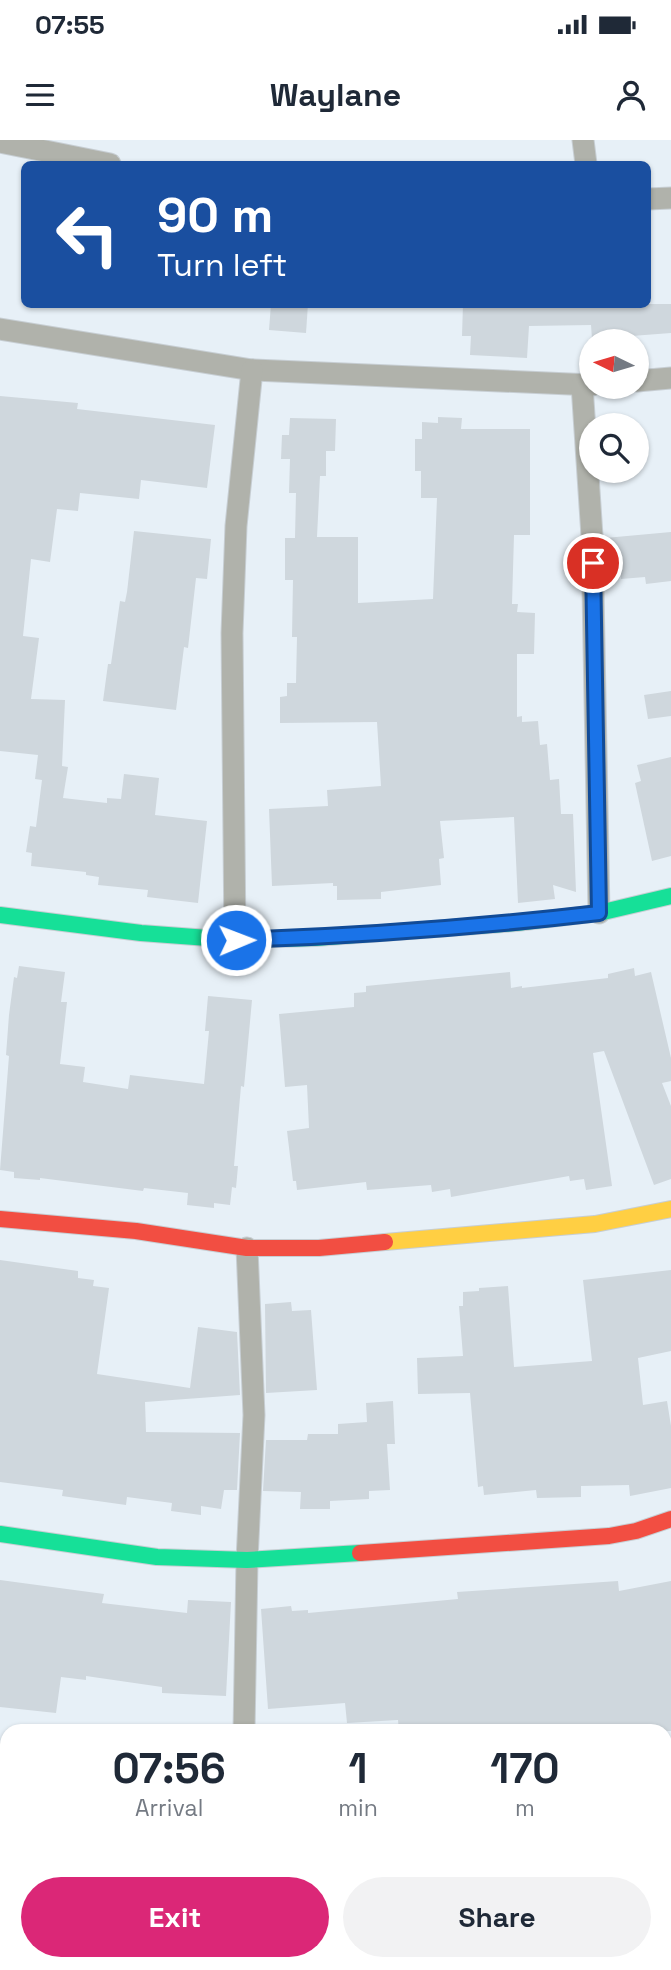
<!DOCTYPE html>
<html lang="en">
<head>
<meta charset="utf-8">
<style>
	:root { --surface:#fff; --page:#f2f2f3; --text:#1f2937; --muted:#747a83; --accent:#db2777 }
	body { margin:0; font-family:"Space Grotesk",sans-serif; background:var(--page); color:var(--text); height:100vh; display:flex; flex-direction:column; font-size:26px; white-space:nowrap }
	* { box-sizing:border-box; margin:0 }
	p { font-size:23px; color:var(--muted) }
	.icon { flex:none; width:38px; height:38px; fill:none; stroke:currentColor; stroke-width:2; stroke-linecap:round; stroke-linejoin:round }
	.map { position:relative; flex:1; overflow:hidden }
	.panel { position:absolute; left:0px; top:1584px; width:672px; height:247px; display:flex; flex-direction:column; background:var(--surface); border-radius:21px 21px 0 0; box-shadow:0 2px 5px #0004 }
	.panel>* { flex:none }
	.guide { position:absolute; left:21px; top:21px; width:630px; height:147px; border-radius:10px; box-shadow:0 2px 5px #0004; background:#1a4fa0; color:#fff; overflow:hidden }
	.needle { width:46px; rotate:275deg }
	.fabs { position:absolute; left:579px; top:189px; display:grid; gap:14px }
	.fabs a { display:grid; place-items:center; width:70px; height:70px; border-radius:50%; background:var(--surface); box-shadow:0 2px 5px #0004; font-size:35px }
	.pin { position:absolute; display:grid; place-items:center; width:60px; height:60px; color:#fff; margin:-30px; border:4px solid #fff; border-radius:50%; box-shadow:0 2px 7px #0007 }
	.me { position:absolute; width:77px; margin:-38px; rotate:89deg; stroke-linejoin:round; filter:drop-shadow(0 0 5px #0008) }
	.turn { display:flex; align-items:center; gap:24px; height:147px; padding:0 21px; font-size:32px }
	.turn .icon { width:91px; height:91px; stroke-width:2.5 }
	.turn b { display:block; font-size:49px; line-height:60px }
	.eta { display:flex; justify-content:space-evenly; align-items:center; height:119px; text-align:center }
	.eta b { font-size:42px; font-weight:800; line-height:49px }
	.action { display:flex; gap:14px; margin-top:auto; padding:14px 21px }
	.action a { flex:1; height:80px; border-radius:42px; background:var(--accent); color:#fff; font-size:28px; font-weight:800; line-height:80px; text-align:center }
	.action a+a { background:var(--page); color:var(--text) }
	.status { display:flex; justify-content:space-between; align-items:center; height:49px; padding:0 35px; background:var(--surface); direction:ltr }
	.status svg { height:19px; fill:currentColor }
	header { display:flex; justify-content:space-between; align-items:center; height:91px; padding:0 21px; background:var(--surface); font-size:32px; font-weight:800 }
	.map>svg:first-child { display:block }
</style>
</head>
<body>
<div class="status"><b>07:55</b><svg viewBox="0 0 49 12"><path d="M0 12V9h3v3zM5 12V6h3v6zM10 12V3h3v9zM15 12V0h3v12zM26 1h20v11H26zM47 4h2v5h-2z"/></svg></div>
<header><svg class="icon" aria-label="menu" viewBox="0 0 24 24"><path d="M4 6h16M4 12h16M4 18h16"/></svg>Waylane<svg class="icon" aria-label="person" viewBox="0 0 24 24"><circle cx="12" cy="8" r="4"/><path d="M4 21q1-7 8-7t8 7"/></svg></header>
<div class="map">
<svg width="671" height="1830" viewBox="0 0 671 1830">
	<rect width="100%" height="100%" fill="#e7f0f7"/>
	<g fill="#cfd7dd">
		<path d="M271,164h37l-2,29 -37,-3z"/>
		<path d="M463,164h208v29l-79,6 -1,-14 -62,1 -2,32 -57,-3 1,-19h-9z"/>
		<path d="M0,256l78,7 -1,6 138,16 -8,63 -66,-8 -2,19 -59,-6 -2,18 -21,-2 -7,53 -19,-3 -8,77 16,2 -8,61 34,1 -3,66 6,1 -5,31 44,5v-5l14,1 3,-25 35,4 -4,37 52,6 -9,82 -51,-6 1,-7 -50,-5 1,-8 -13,-2v-3l-55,-6 1,-13 -6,-1 4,-26 6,1 6,-47 -7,-1 3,-24 -38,-4z"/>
		<path d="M438,277l24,1 -1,11h69v106h-16l-2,69h6l-1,8 18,1 -1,41h-17v63l5,-1v6l16,-1 2,24 7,-1 3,36 9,-1 2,35h12l3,78 -23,-7 2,14 -37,4 -4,-86 -74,4 4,37 -5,1 2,26 -60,7v7l-44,1v-14h-4v-3l-61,3 -3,-77 59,-3 -1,-16 54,-4 -4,-64 -97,1v-26l7,-1v-13h9l1,-46h-5l1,-57h-8v-42h10l1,-45h-7l1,-34h-9l1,-24h7l1,-17 46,1 -1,32h-9v25h-6l-3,61h41v66l75,-4 4,-101h-16v-27h-6v-32h7v-17l16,1z"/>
		<path d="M134,391l77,8 -4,40 -11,-1 -8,70 -4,-1 -8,63 -73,-9 5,-37h3l9,-63 5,1 2,-10z"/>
		<path d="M671,392v49l-25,3 -1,-7 -24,2 -2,-21 -13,1 -1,-21z"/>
		<path d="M671,551v25l-23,3 -4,-24z"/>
		<path d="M671,617v99l-19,5 -17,-78 6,-2 -4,-16z"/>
		<path d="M19,826l46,6 -4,30h6l-7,62 25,3 -2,15 45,7 2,-14 74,9 5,-53h-4l3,-35 44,4 -8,87 -3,-1 -7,80h4l-2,22 -4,-1 -2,18 -16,-2v5l-27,-3 1,-12 -44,-5 -1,3 -103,-13v2l-26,-2v-6l-14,-2 9,-114 -3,-1 3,-40 5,-38 3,1z"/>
		<path d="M634,828l1,8 16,-4 20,86v23l-9,2 9,23v73l-17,6 -50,-134 -11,2 19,133 -26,4 -2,-11 -14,2 -1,-5 -118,21 -1,-8 -18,3 -1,-7 -64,5 -1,-8 -69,8 -1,-9h-3l-6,-50 22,-3 -2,-43 -22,2 -6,-73 75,-7v-14l12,-1v-6l10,-1 134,-13 1,16 11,-2v2l86,-10v-4z"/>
		<path d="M0,1120l78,11v7l16,2 -1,6 16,2 -12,86 93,14 8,-61 39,5 3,63 -95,7 1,30 94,1 -3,57h-13l-3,19 -20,-3v9l-30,-4 1,-8 -45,-6 -1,8 -64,-9 1,-6 -63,-8z"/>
		<path d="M671,1130v81l-33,7 5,47 24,-4 4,25v62l-41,8 -1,-11 -48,1v11l-44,1 -1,-8 -52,5 -1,-9 -5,1 -8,-94 -52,1 -1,-36 46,-2 -4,-50h4v-14l16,-1v-3l29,-2 6,81 78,-6 -9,-81z"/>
		<path d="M291,1162l1,9 19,-1 6,80 -51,3 -1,-89z"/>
		<path d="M393,1261l2,43h-8l3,46 -21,1v8l-39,2v8h-30l1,-17 -38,-1 3,-51h41l1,-6h30v-10l29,-2 -1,-19z"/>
		<path d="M0,1440l104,14 -2,9 85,10 1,-13 43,2 -5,94 -64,-3v-6l-76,-11v4l-25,-3 -5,36 -56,-6z"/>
		<path d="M618,1441l1,10 52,-10v150h-272l-1,-11 -51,3 -2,-20 -77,6 -7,-100 30,-3 1,5 16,-1v3l150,-14 -1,-7z"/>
	</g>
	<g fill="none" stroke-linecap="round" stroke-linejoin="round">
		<defs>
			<g id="street">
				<path d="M583,0l3,24"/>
				<path d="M0,2l110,22"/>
				<path d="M648,59l23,-1"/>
				<path d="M0,189l252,41 340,15"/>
				<path d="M637,241l34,-3"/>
				<path d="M582,245l10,151 7,377"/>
				<path d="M235,800l-3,-307 4,-107 16,-156"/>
				<path d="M244,1591l3,-171 7,-145 -7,-167"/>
				<path d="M665,1709l6,-1"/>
				<path d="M0,1713l7,1"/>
				<path d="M243,1830v-6"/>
			</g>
			<g id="fast">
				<path d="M0,775l141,18 94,7 80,-2 201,-15 83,-10 72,-17"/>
				<path d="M0,1394l157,23 90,3 113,-7"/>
			</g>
			<path id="slow" d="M385,1102l210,-18 76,-15"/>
			<g id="jam">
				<path d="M0,1079l136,12 111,17h72l66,-6"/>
				<path d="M360,1413l249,-17 27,-5 35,-12"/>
			</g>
		</defs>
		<use href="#street" stroke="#c7ced3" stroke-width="23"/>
		<use href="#fast" stroke="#c7ced3" stroke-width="18"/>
		<use href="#slow" stroke="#c7ced3" stroke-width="18"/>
		<use href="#jam" stroke="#c7ced3" stroke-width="18"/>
		<use href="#street" stroke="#b0b2ab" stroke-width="21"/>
		<use href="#fast" stroke="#16e098" stroke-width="16"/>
		<use href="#slow" stroke="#ffcf43" stroke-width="16"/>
		<use href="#jam" stroke="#f24e42" stroke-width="16"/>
	</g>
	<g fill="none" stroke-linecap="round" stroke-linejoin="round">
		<defs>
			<path id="route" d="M236,800c121,-4 242,-13 363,-27l-6,-350"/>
		</defs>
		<use href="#route" stroke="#114b97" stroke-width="18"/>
		<use href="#route" stroke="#1a73e8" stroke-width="12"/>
	</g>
</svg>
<div class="fabs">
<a><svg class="needle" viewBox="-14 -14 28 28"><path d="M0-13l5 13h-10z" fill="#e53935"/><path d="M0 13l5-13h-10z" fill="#747a83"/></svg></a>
<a><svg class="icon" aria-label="search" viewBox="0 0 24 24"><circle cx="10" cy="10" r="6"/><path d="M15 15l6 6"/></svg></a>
</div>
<div class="pin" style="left:593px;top:423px;background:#d93025"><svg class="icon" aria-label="arrive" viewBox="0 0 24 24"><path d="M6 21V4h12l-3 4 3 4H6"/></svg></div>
<svg class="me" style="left:236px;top:800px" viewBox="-20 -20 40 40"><circle r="17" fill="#1a73e8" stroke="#fff" stroke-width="3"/><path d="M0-11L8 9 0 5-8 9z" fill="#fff"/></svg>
<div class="guide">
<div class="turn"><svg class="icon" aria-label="left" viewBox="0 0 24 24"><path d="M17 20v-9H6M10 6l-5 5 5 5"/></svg><div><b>90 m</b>Turn left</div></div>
</div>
<section class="panel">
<div class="eta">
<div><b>07:56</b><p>Arrival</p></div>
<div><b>1</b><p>min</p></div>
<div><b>170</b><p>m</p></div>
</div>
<div class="action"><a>Exit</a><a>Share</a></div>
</section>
</div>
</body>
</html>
